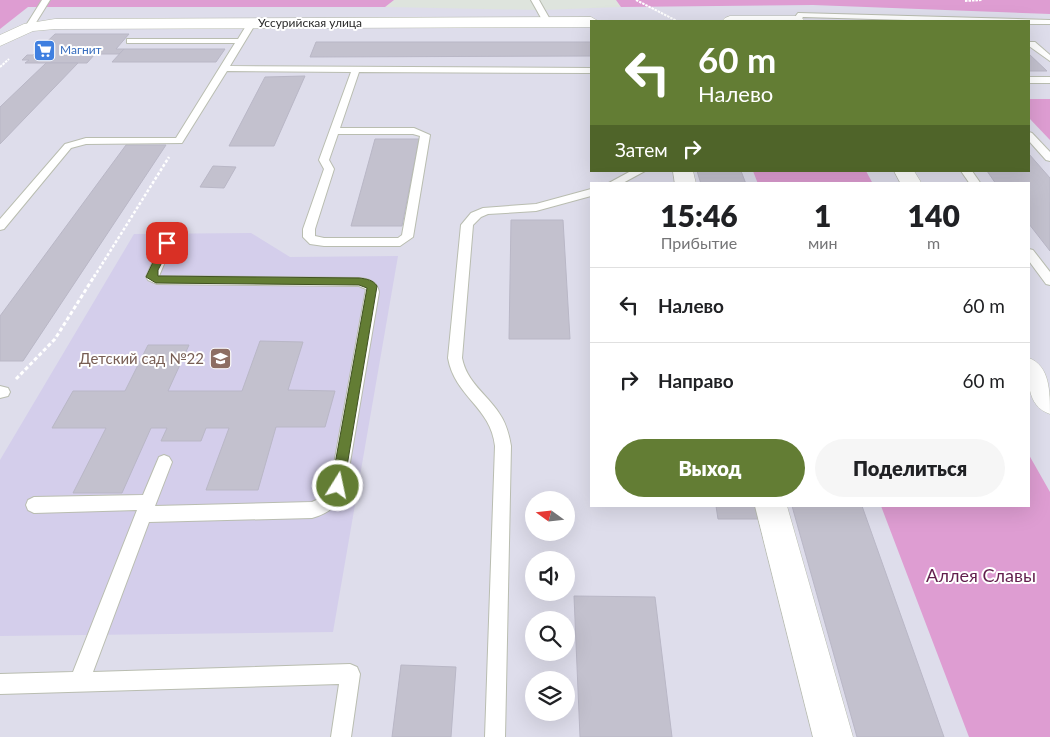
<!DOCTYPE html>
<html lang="ru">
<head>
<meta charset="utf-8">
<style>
	:root { --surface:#fff; --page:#f6f6f6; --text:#202124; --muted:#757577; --line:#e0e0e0; --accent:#637d34 }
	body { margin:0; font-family:Lato,sans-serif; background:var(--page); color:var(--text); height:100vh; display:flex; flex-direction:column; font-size:19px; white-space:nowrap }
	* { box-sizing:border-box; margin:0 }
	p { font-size:16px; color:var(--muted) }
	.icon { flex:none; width:28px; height:28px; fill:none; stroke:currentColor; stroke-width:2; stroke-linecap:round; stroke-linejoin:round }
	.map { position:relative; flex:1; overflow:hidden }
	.side { position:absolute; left:590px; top:182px; width:440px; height:325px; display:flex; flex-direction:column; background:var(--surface); border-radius:0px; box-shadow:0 5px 20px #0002 }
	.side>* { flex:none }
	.guide { position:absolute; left:590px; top:20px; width:440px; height:152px; border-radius:0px; box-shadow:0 5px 20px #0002; background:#637d34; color:#fff; overflow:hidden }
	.needle { width:32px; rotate:285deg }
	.controls { position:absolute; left:525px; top:491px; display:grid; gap:10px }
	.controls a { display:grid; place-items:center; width:50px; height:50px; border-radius:50%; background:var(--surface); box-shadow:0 5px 20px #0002; font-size:25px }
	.pin { position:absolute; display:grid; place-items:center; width:42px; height:42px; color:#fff; margin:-21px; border-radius:10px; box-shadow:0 2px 8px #0006 }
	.me { position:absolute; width:55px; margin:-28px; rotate:10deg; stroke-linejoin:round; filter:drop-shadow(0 0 4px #0008) }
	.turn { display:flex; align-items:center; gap:18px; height:105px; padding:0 25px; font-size:22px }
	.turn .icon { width:65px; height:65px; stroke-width:2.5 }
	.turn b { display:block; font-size:35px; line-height:42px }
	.then { display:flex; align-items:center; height:48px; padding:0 25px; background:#0003; gap:10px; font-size:19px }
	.eta { display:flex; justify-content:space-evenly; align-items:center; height:85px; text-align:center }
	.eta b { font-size:30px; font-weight:800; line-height:35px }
	.button { display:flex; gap:10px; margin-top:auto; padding:10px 25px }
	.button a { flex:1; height:58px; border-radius:30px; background:var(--accent); color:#fff; font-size:20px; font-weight:800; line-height:58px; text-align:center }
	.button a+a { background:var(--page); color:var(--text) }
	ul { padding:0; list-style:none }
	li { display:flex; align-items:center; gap:15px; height:75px; padding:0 25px; border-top:1px solid var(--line) }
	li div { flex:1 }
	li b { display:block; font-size:19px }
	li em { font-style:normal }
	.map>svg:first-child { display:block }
</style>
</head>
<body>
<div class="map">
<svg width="1050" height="737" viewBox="0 0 1050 737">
	<rect width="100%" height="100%" fill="#deddeb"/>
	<path fill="#dee4dd" d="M394,0h222l5,7 -80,3 -156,-3z"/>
	<path fill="#d4ceeb" d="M251,233l39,24 108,-1 -65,376 -333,4v-176l134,-226z"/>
	<g fill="#de9dd2">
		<path d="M0,0h394l-9,7h-357l-28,22z"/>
		<path d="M616,0h434v14l-237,-9 -192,2z"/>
		<path d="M1029,99h21v41l-21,-22z"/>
		<path d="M753,171h113l7,13h-115z"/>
		<path d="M1029,455l21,37v245h-81l-88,-231h148z"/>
	</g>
	<g fill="#c3c1ce" stroke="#b9b7c6">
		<path d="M55,34h74l-13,15h8l-5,5h-24l-8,9h-62l4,-3h-7l5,-5h6z"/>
		<path d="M316,42h275v14l-281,1z"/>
		<path d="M124,49h101l-9,13h-104z"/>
		<path d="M1029,54l18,17h-18z"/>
		<path d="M46,63h32l-78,81v-37z"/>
		<path d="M305,76l-31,70h-45l36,-69z"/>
		<path d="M375,139h44l-17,87h-51z"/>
		<path d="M126,145h40l-143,216h-23v-45z"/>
		<path d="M1029,154l21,24v73l-21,-27v-40h-33l-9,-13h42z"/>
		<path d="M213,166l23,1 -12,21 -24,-1z"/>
		<path d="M697,171h44l5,13h-45z"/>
		<path d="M511,220h52l7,119h-61z"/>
		<path d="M260,341l43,1 -15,48 47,1 -10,36h-49l-18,63h-52l23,-62h-23l-5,13h-40l6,-13h-16l-29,65h-49l33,-65h-54l21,-37h52l23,-46h41l-21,46h74z"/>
		<path d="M716,506h39l3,13h-40z"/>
		<path d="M792,506h70l82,231h-87z"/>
		<path d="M574,596l81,1 17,140h-92z"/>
		<path d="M401,665l55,2 -5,70h-59z"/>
	</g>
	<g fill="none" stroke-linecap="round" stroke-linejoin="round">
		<defs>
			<g id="service">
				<path d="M42,0h8l-18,29h-6l-1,-2z"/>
				<path d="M531,0h8l13,23 -1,2h-6z"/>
				<path d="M798,13l252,7v4h-21v-3h-87l-139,-4 -3,4h-8z"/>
				<path d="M249,21l7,2 -26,43 361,2v5l-232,-1 -19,56h74l16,7 -17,102 -13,9h-76l-14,-2 -7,-7v-8l21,-60 -5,-9 32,-88 -124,-1 -45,72 -96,1 -15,4 -67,81 -4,1v-11l65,-75 21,-6h90l59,-95h-108v-4h111zM338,134h75l7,2 -18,99 -4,3h-74l-9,-2v-7l19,-60 -5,-9z"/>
				<path d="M1029,42h6l15,13v6l-21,-15z"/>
				<rect x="1029" y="77" width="21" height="6"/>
				<path d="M1029,132l3,1 18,19v9l-4,-1 -17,-19z"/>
				<path d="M631,171h14l-24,13h-14z"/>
				<path d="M961,171h11l9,13h-11z"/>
				<path d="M591,189v7l-55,15 -48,3 -7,3 -8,8 -11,133c5,25 24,35 37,55 7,10 10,21 12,33l-6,291h-20l10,-291c-4,-39 -40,-49 -47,-88l13,-133 10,-12 12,-5 53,-4z"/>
				<path d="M167,239l6,4 -14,33 200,2c10,1 18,3 20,14l-33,194c-8,18 -15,27 -34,32l-163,4 -56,150 257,-8 7,3 3,7 -9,63h-20l8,-53 -339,10v-20l73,-2 64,-162 -103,3 -6,-3 -2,-5 2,-5 6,-3 109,-2 16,-38 5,-2 5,2 3,5 -17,44 157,-4 11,-5 7,-11 36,-197 -7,-3 -202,-2 -9,-4 -2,-3 15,-34z"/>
				<path d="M1029,249l4,1 17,22v13l-4,-1 -17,-23z"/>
				<path d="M0,386l8,2 2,4 -2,4 -8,2z"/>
			</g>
			<g id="minor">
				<path d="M730,16h67l5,2 3,3h-83l3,-3z"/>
				<path d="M591,17l7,4h-7v6l-536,2 -22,2 -33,15v-11l24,-11 31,-5z"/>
				<path d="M673,171h20l3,13h-21z"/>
				<path d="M755,506h32l66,231h-40z"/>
			</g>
			<g id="tertiary">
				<path d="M894,171h20l8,13h-21z"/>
				<path d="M1029,358c21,8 21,34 21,56 -24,-8 -22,-35 -21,-56z"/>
			</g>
		</defs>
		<use href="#service" stroke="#b9bdb0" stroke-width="2"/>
		<use href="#minor" stroke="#b9bdb0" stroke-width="1"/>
		<use href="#tertiary" stroke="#b9bdb0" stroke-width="1"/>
		<g stroke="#fff" stroke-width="2" stroke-dasharray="2.5 1" stroke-linecap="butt">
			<path d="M636,0l41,21"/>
			<path d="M965,1l17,-1"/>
			<path d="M0,67l9,-8"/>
		</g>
		<path stroke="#fff" stroke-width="2.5" stroke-dasharray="3 2" stroke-linecap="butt" d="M94,277l75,-120"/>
		<path stroke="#fff" stroke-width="3" stroke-dasharray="4 2.5" stroke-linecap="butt" d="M16,379l39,-40 40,-64"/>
		<use href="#service" fill="#fff" fill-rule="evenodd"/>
		<use href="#minor" fill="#fff" fill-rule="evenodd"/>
		<use href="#tertiary" fill="#fff" fill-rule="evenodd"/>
	</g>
	<path fill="#637d34" stroke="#405122" d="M167,240l5,3 -14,27v6l201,2c8,1 14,2 18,8l-34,204 -5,2 -5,-2 -2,-4 36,-198 -8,-3 -203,-2 -10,-6 16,-34z"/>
	<defs>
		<symbol id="supermarket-square" viewBox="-11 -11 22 22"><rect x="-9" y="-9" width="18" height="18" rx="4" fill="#3f7fe0" stroke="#fff"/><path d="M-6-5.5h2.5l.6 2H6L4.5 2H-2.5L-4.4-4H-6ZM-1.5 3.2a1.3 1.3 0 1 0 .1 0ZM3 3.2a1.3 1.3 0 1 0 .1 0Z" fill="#fff"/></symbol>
		<symbol id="school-square" viewBox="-11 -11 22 22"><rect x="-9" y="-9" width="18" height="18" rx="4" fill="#8d6e63" stroke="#fff"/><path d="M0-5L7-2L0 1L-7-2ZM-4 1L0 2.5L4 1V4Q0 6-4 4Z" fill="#fff"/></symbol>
	</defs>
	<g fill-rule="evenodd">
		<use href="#supermarket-square" x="32" y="38" width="25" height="25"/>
		<use href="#school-square" x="208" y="346" width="25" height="25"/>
	</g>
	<g text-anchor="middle" stroke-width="4" stroke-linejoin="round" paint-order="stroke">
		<g font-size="12" fill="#2a2a2a" stroke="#fff">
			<text x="310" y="27">Уссурийская улица</text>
		</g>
		<g font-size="12" fill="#366cbe" stroke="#fff" text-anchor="start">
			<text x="60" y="54">Магнит</text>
		</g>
		<g font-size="15" fill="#785e54" stroke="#fff" text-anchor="end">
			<text x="204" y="364">Детский сад №22</text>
		</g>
		<g font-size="18" fill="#621f4d" stroke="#fff">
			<text x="981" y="582">Аллея Славы</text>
		</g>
	</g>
</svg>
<div class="controls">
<a><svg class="needle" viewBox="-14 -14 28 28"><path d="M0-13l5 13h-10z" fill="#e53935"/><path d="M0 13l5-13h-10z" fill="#757577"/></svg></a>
<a><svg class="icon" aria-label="sound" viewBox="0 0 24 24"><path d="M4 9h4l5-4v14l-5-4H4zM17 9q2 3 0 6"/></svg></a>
<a><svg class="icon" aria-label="search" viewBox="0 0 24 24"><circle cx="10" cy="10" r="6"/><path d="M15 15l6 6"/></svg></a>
<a><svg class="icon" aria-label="layers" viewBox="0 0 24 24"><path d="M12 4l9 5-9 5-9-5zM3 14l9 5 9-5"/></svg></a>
</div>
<div class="pin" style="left:167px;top:243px;background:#d93025"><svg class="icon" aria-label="arrive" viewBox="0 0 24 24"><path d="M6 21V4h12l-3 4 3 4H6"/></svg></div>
<svg class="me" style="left:338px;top:486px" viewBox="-20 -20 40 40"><circle r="17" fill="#637d34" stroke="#fff" stroke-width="3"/><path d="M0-11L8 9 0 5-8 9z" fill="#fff"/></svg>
<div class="guide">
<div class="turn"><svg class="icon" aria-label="left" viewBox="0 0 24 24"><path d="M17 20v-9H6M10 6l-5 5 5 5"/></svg><div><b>60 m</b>Налево</div></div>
<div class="then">Затем<svg class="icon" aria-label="right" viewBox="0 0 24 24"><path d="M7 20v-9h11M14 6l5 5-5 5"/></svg></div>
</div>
<section class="side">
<div class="eta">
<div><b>15:46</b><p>Прибытие</p></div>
<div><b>1</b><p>мин</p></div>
<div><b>140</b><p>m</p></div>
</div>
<ul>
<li><svg class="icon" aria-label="left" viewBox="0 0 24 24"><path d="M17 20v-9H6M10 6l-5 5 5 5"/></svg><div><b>Налево</b></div><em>60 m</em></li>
<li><svg class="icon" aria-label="right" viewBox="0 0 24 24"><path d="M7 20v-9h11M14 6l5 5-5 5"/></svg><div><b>Направо</b></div><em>60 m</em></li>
</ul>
<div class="button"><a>Выход</a><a>Поделиться</a></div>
</section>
</div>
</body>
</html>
